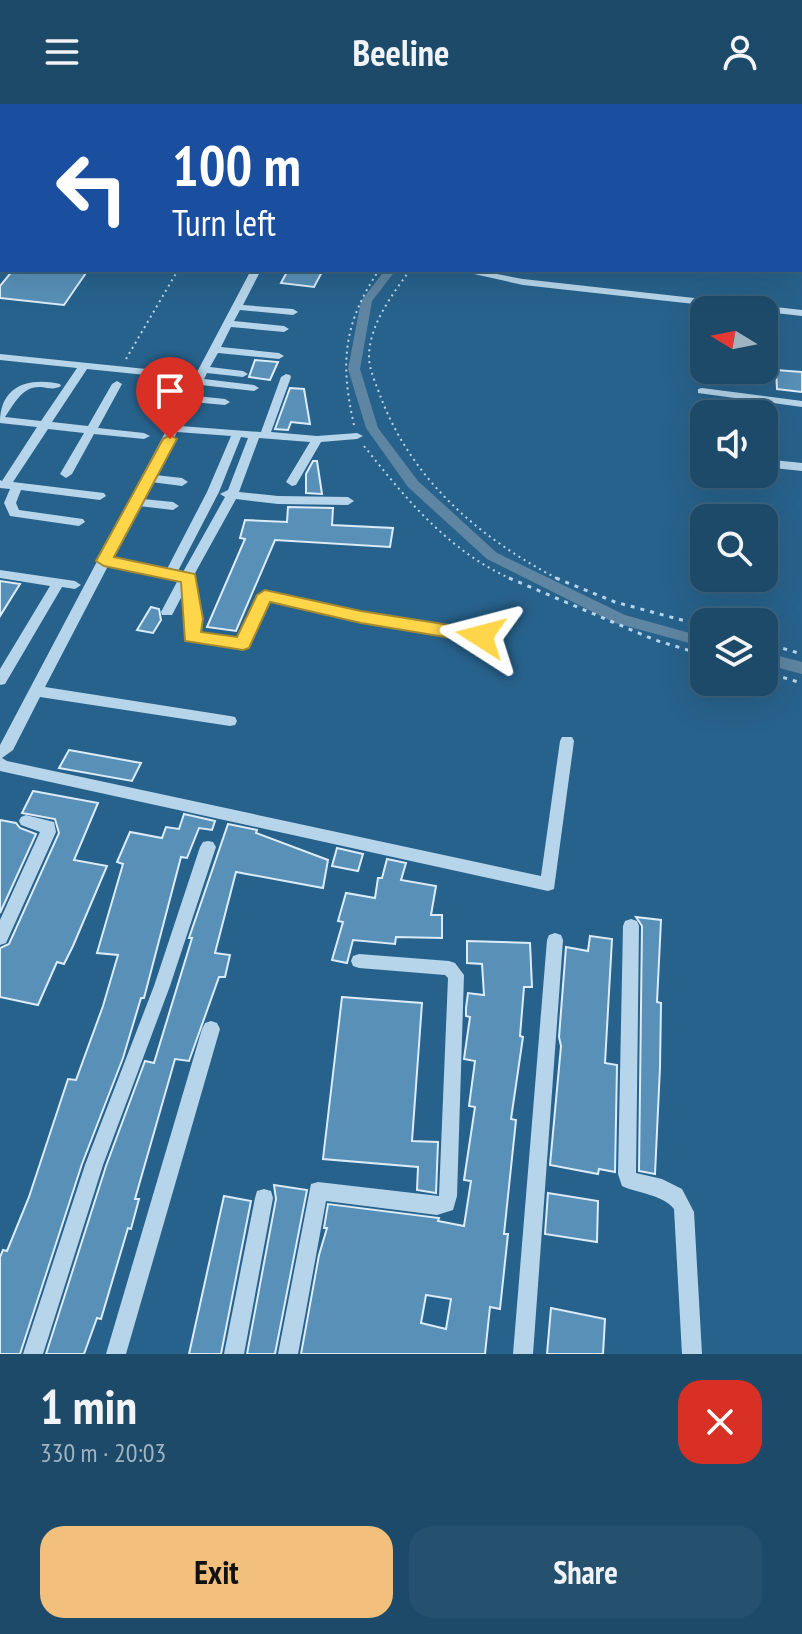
<!DOCTYPE html>
<html lang="en">
<head>
<meta charset="utf-8">
<style>
	:root { --surface:#1d4a69; --page:#25516f; --text:#f1f3f6; --muted:#a0b3c0; --line:#3b627d; --accent:#f2bf7c }
	body { margin:0; font-family:"PT Sans Narrow",sans-serif; background:var(--page); color:var(--text); height:100vh; display:flex; flex-direction:column; font-size:30px; white-space:nowrap }
	* { box-sizing:border-box; margin:0 }
	p { font-size:26px; color:var(--muted) }
	.icon { flex:none; width:44px; height:44px; fill:none; stroke:currentColor; stroke-width:2; stroke-linecap:round; stroke-linejoin:round }
	.map { position:relative; height:1250px; overflow:hidden }
	.panel { display:flex; flex-direction:column; background:var(--surface); flex:1 }
	.panel>* { flex:none }
	.hud { position:absolute; left:0px; top:0px; width:802px; height:168px; box-shadow:0 8px 32px #0002,0 0 0 2px var(--line); background:#1a4fa0; color:#fff; overflow:hidden }
	.needle { width:52px; rotate:280deg }
	.tools { position:absolute; left:690px; top:192px; display:grid; gap:16px }
	.tools a { display:grid; place-items:center; width:88px; height:88px; border-radius:16px; background:var(--surface); box-shadow:0 8px 32px #0002,0 0 0 2px var(--line); font-size:40px }
	.pin { position:absolute; display:grid; place-items:center; width:68px; height:68px; color:#fff; margin:-82px -34px; border-radius:50% 50% 50% 0; rotate:-45deg; box-shadow:0 0 8px #0007 }
	.pin .icon { rotate:45deg }
	.me { position:absolute; width:88px; margin:-44px; rotate:279deg; stroke-linejoin:round; filter:drop-shadow(0 0 6px #0008) }
	.turn { display:flex; align-items:center; gap:28px; height:168px; padding:0 40px; font-size:36px }
	.turn .icon { width:104px; height:104px; stroke-width:2.5 }
	.turn b { display:block; font-size:56px; line-height:68px }
	.round { display:grid; place-items:center; flex:none; width:84px; height:84px; border-radius:24px; background:var(--page) }
	.summary { display:flex; align-items:center; justify-content:space-between; height:136px; padding:0 40px }
	h1 { font-size:48px; font-weight:700; line-height:60px }
	.action { display:flex; gap:16px; margin-top:auto; padding:16px 40px }
	.action a { flex:1; height:92px; border-radius:24px; background:var(--accent); color:#111; font-size:32px; font-weight:700; line-height:92px; text-align:center }
	.action a+a { background:var(--page); color:var(--text) }
	header { display:flex; justify-content:space-between; align-items:center; height:104px; padding:0 40px; background:var(--surface); font-size:36px; font-weight:700 }
	.map>svg:first-child { display:block }
</style>
</head>
<body>
<header><svg class="icon" aria-label="menu" viewBox="0 0 24 24"><path d="M4 6h16M4 12h16M4 18h16"/></svg>Beeline<svg class="icon" aria-label="person" viewBox="0 0 24 24"><circle cx="12" cy="8" r="4"/><path d="M4 21q1-7 8-7t8 7"/></svg></header>
<div class="map">
<svg width="802" height="1250" viewBox="0 0 802 1250">
	<rect width="100%" height="100%" fill="#27628c"/>
	<g fill="none" stroke-linecap="round" stroke-linejoin="round">
		<g fill="#5e85a1" fill-rule="evenodd">
			<path d="M385,166h11l-24,31 -12,68 18,59 40,53 79,72 128,62 79,22v10l-89,-24 -128,-64 -79,-72 -42,-59 -18,-59 13,-68z"/>
			<path d="M764,548l38,10v12l-38,-10z"/>
		</g>
	</g>
	<g fill="#5890b7" stroke="#dbecf8" stroke-width="2" fill-rule="evenodd">
		<path d="M13,166h75l-24,35 -64,-7v-12z"/>
		<path d="M288,166h35l-9,17 -33,-4z"/>
		<path d="M255,256l23,2 -8,18 -21,-3z"/>
		<path d="M776,266l26,2v20l-25,-3z"/>
		<path d="M290,284l14,1 6,35 -19,-2 -3,8 -13,-1z"/>
		<path d="M313,357h4l5,33 -16,-1v-19z"/>
		<path d="M288,403l45,1 -1,17 61,3 -3,19 -115,-7 -39,91 -29,-4 38,-88 -5,-1 5,-18 42,2z"/>
		<path d="M0,477l20,3 -20,32z"/>
		<path d="M151,503l8,2 2,11 -8,13 -16,-3z"/>
		<path d="M69,646l72,13 -9,18 -73,-13z"/>
		<path d="M33,687l65,12 -24,57 33,6 -34,80 -9,18 -7,-2 -19,43 -38,-8v-49l9,-4 50,-111 -4,-14 -33,-6z"/>
		<path d="M184,710l31,7 -3,9 -13,-2 -12,30 -6,-1 -37,141h-3l-18,60 -41,106 -62,190h-20v-97l3,-7 4,1 22,-54 39,-118 8,1 27,-74 15,-51 -21,-2 26,-89 -6,-2 13,-30 32,6 4,-11 13,2z"/>
		<path d="M0,716l16,3 4,5 16,6 -36,79z"/>
		<path d="M228,720l29,6 -1,3 72,27 -5,28 -87,-16 -21,81 15,2 -5,22h-6l-30,84 -14,-2 -40,140h4l-8,30 -3,-1 -27,91 -4,-1 -13,36h-38l60,-188 39,-105 9,2 38,-125h-3z"/>
		<path d="M337,744l26,6 -5,17 -26,-5z"/>
		<path d="M387,755l19,4 -5,17 35,6 -5,29h11v23l-46,-1 -1,7 -42,-4 -6,23 -15,-3 11,-38 -5,-1 8,-28 29,5 3,-20h4z"/>
		<path d="M636,813l25,3 -4,82 4,1 -1,64 -5,107 -16,-3 3,-245z"/>
		<path d="M590,832l22,3 -7,124 12,2 -2,107 -16,-3 -1,5 -48,-9 11,-119 -2,-9 7,-90 22,4z"/>
		<path d="M467,837l63,2 2,44h-8l-4,49 3,1 -12,82 5,1 -12,114h4l-8,75 -10,-2 -5,47h-184l18,-99 8,-27h-3l4,-24 111,14 -1,3 26,5 7,-45 -7,-1 11,-73 -6,-1 6,-45 -11,-2 6,-42 -4,-1v-8l2,-15 16,2 -2,-31 -15,-1zM426,1191l25,4 -5,30 -25,-6z"/>
		<path d="M342,893l80,6 -10,138 26,1 -2,51 -19,-3 1,-23 -95,-8z"/>
		<path d="M274,1081l33,5 -32,164h-28l29,-155z"/>
		<path d="M548,1089l50,8 -1,41 -52,-8z"/>
		<path d="M224,1092l27,5 -30,153h-32z"/>
		<path d="M551,1204l54,11 -2,35h-56z"/>
	</g>
	<g fill="none" stroke-linecap="round" stroke-linejoin="round">
		<g stroke="#b7d5ea" stroke-width="2" stroke-dasharray="2 4" stroke-linecap="butt">
			<path d="M410,166c-18,25 -41,55 -41,87 0,13 8,29 12,41 33,85 100,141 179,182"/>
			<path d="M126,255l52,-89"/>
			<path d="M354,321c-14,-62 -11,-101 25,-155"/>
			<path d="M364,342c42,53 86,107 150,134"/>
		</g>
		<g stroke="#b7d5ea" stroke-width="3" stroke-dasharray="4 6" stroke-linecap="butt">
			<path d="M509,474l146,62 49,15"/>
			<path d="M556,474l59,24 89,24"/>
			<path d="M764,539l38,11"/>
			<path d="M764,568l38,11"/>
		</g>
		<g fill="#b7d5ea" fill-rule="evenodd">
			<rect x="322" y="0" width="8" height="2"/>
			<path d="M335,0h8l-9,2z"/>
			<path d="M466,0h8l-9,2z"/>
			<path d="M528,0h8l-9,2z"/>
			<rect x="643" y="0" width="8" height="2"/>
			<rect x="704" y="0" width="8" height="2"/>
			<rect x="714" y="0" width="8" height="2"/>
			<rect x="800" y="22" width="2" height="4"/>
			<rect x="0" y="39" width="2" height="4"/>
			<path d="M800,66l2,1v6l-2,-1z"/>
			<rect x="800" y="112" width="2" height="6"/>
			<path d="M2,132v8l-2,1v-8z"/>
			<path d="M800,164h2v6l-16,-4h14z"/>
			<path d="M251,166h10l-18,35 50,4 5,3 -5,3 -53,-5 -6,11 50,5 5,3 -5,3 -53,-5 -10,20 58,6 5,3 -5,3 -61,-6 -8,14 33,4 5,3 -5,3 -36,-4 -3,6 50,6 5,3 -5,3 -53,-6 -5,11 29,3 5,3 -5,3 -33,-3 -12,24 81,6 20,-55 5,-3 4,1 1,2 -20,55 46,4 40,-3 6,3 -6,3 -36,3 -25,43 -4,1 -6,-4 24,-40 -51,-4 -20,54 39,4 70,1 6,4 -6,4 -70,-1 -42,-5 -42,76 6,44 -2,14 41,6 20,-44 6,-4 96,21 120,19 7,5 -7,5 -120,-19 -92,-22 -21,47 -5,2 -52,-7 -7,-5 4,-18 -4,-27 -12,23h-10l-1,-3 17,-32 -70,-14 -63,121 185,29 5,1 2,4 -2,4 -5,1 -190,-29 -27,53 -11,8 5,3 534,115 19,-135 2,-4h10l2,4 -20,148 -6,2 -548,-120v-26zM177,328l54,4 -24,56 -40,77 -55,-11 27,-52 34,4 6,-4 -6,-4 -30,-3 8,-17 31,4 6,-4 -6,-4 -27,-3zM241,333l7,1 -20,52 -8,4 5,3 -42,75 -5,-1 41,-79z"/>
			<path d="M456,166h20l47,9 279,31v6l-279,-31z"/>
			<path d="M0,250l185,19 5,3 -5,3 -98,-10 -35,53 36,4 24,-42 5,-3 5,3 -24,44 46,5 6,3 -6,3 -50,-5 -22,40 -6,4 -6,-4 24,-41 -36,-4 -35,53 91,11 2,3 -6,4 -79,-10 -5,13 3,7 64,9 2,3 -6,4 -69,-10 -6,-13 6,-14 -10,-1v-8l2,1 35,-54 -37,-4c0,-37 28,-46 60,-39l1,2c-7,4 -11,2 -20,1 -19,-1 -26,16 -36,30l36,4 36,-53 -77,-8z"/>
			<path d="M702,284l100,13v6l-104,-14v-4z"/>
			<path d="M764,355l38,4v8l-38,-4z"/>
			<path d="M0,466l75,11 6,4 -6,4 -13,-2 -57,97 -5,1v-16l50,-83 -50,-8z"/>
			<path d="M26,711l28,7 2,10 -50,111 -6,2v-25l40,-88 -19,-7 -2,-4 2,-4z"/>
			<path d="M208,737l5,1 3,5 -46,139 -67,179 -60,189h-20l62,-189 69,-179 46,-139 3,-5z"/>
			<path d="M631,815l6,2 2,5 -3,247 26,6 20,10 12,23 8,142h-20l-8,-145c-12,-15 -35,-15 -52,-23l-4,-12 5,-248 2,-5z"/>
			<path d="M555,829l6,2 2,5 -30,414h-20l34,-414 2,-5z"/>
			<path d="M359,850l90,7 6,2 9,12 -7,221 -4,14 -16,5 -111,-14 -28,153h-20l33,-170 7,-2 121,14 9,-218 -3,-3 -86,-7 -6,-2 -2,-5 2,-5z"/>
			<path d="M211,917l6,2 3,6 -94,325h-20l96,-325 3,-6z"/>
			<path d="M264,1085l7,2 2,7 -29,156h-20l31,-156 2,-7z"/>
		</g>
	</g>
	<path fill="#ffd54a" stroke="#a68a30" stroke-width="2" d="M170,331l7,4 -63,118 81,17 8,45 -2,13 36,5 20,-42 8,-5 96,21 120,19 6,2 3,4 -3,5 -6,2 -120,-20 -91,-21 -21,46 -6,2 -58,-9 -4,-59 -77,-16 -8,-5 67,-122z"/>
</svg>
<div class="tools">
<a><svg class="needle" viewBox="-14 -14 28 28"><path d="M0-13l5 13h-10z" fill="#e53935"/><path d="M0 13l5-13h-10z" fill="#a0b3c0"/></svg></a>
<a><svg class="icon" aria-label="sound" viewBox="0 0 24 24"><path d="M4 9h4l5-4v14l-5-4H4zM17 9q2 3 0 6"/></svg></a>
<a><svg class="icon" aria-label="search" viewBox="0 0 24 24"><circle cx="10" cy="10" r="6"/><path d="M15 15l6 6"/></svg></a>
<a><svg class="icon" aria-label="layers" viewBox="0 0 24 24"><path d="M12 4l9 5-9 5-9-5zM3 14l9 5 9-5"/></svg></a>
</div>
<div class="pin" style="left:170px;top:335px;background:#d93025"><svg class="icon" aria-label="arrive" viewBox="0 0 24 24"><path d="M6 21V4h12l-3 4 3 4H6"/></svg></div>
<svg class="me" style="left:481px;top:532px" viewBox="-20 -20 40 40"><path d="M0-17L14 15 0 8-14 15z" fill="#ffd54a" stroke="#fff" stroke-width="4"/></svg>
<div class="hud">
<div class="turn"><svg class="icon" aria-label="left" viewBox="0 0 24 24"><path d="M17 20v-9H6M10 6l-5 5 5 5"/></svg><div><b>100 m</b>Turn left</div></div>
</div>
</div>
<section class="panel">
<div class="summary"><div><h1>1 min</h1><p>330 m · 20:03</p></div><a class="round" style="background:#d93025;color:#fff"><svg class="icon" aria-label="close" viewBox="0 0 24 24"><path d="M6 6l12 12M18 6L6 18"/></svg></a></div>
<div class="action"><a>Exit</a><a>Share</a></div>
</section>
</body>
</html>
